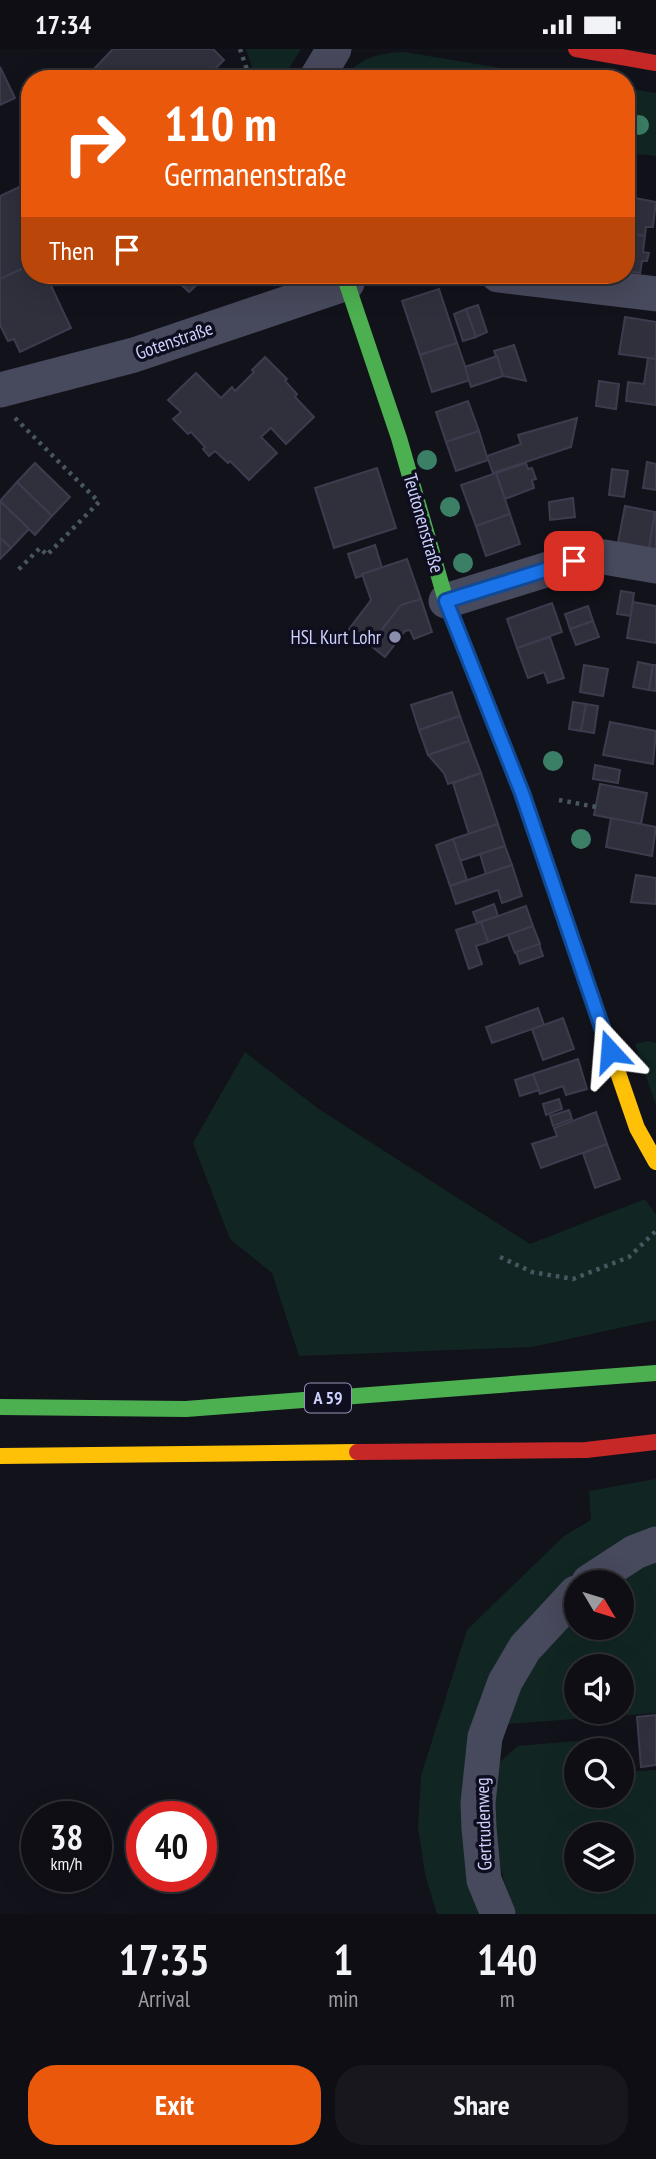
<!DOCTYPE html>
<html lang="en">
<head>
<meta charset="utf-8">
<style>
	:root { --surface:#0e0e14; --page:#17171d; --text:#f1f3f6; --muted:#9b9ca0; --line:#2e2e34; --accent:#ea580c }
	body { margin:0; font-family:"PT Sans Narrow",sans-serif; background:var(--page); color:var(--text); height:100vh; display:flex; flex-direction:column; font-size:26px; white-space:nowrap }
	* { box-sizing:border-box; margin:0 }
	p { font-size:23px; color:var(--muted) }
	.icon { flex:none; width:38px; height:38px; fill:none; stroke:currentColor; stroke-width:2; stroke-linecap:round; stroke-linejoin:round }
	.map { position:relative; height:1865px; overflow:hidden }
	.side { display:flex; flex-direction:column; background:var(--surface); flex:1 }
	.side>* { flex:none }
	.banner { position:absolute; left:21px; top:21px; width:614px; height:214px; border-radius:28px; box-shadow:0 7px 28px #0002,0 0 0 2px var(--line); background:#ea580c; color:#fff; overflow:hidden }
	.needle { width:46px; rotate:128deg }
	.fabs { position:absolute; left:564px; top:1521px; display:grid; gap:14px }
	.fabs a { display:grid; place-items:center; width:70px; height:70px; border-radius:50%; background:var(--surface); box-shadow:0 7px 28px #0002,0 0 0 2px var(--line); font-size:35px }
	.speed { position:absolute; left:21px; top:1752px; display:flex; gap:14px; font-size:35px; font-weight:700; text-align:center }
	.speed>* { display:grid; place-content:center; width:91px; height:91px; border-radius:50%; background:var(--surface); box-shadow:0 7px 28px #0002,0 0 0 2px var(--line); line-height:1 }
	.speed small { font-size:18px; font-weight:400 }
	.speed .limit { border:10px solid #d22; background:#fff; color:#111 }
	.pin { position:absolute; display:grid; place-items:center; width:60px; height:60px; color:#fff; margin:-30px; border-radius:14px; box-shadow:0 4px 10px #0006 }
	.me { position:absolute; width:77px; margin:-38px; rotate:341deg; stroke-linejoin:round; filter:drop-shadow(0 0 5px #0008) }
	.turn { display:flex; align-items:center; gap:24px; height:147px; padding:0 28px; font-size:32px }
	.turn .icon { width:91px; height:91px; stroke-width:2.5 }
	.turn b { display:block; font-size:49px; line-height:60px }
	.then { display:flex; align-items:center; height:66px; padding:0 28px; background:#0003; gap:14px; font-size:26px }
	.eta { display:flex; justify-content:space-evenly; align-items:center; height:119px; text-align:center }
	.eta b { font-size:42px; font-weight:700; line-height:49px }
	.action { display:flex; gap:14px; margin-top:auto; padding:14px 28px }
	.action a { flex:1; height:80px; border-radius:28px; background:var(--accent); color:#fff; font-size:28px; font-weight:700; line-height:80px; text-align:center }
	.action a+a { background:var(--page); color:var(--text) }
	.status { display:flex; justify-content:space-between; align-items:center; height:49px; padding:0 35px; background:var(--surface); direction:ltr }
	.status svg { height:19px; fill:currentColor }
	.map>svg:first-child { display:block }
</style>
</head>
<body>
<div class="status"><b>17:34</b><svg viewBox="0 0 49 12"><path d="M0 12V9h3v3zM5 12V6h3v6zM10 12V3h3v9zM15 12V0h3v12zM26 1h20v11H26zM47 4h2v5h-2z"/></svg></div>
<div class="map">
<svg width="656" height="1865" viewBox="0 0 656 1865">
	<rect width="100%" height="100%" fill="#12121b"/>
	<g fill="#112623" fill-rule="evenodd">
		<path d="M246,0h55l-19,30h-26z"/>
		<path d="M404,3l163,27h-226c20,-21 35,-26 63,-27z"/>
		<path d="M627,39l29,5v63l-29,-3z"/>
		<path d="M648,992l8,2v62l-21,-61z"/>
		<path d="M245,1003l75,58 210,134 115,-45 11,16v105l-124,27 -233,9 -27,-83 -42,-34 -37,-96z"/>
		<path d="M656,1430v48l-144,121 -30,266h-45l-12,-40 -7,-47 3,-51 46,-146 97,-94 27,-16 -2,-29z"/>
		<path d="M656,1510v154l-149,11c15,-48 36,-72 69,-110v13h45v-45h-5zM576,1617h45v45h-45z"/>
		<path d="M586,1691l1,10h-11v45h45v-23l35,-2v144h-140c-22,-47 -21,-97 -21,-148l23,-20zM576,1785h45v45h-45z"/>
	</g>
	<g fill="#30303d" stroke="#3c3c4e" stroke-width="2">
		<path d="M113,0h100l11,11 -19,19h-19l-3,-3 -3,3h-83l-6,-7z"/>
		<path d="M0,18l15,31 -15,7z"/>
		<path d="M19,138l11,24v54l-30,14v-83z"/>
		<path d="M635,149l21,4 -3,25h-7l-1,9 -19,-3v-24l7,1z"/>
		<path d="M626,184l19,3 -2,16 6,1 -2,8h-5l-2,12 -14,-2z"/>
		<path d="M30,216v10h16l25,53 -51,24 -6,-13 -6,2 -8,-16v-46z"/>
		<path d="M171,226h36l-18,17z"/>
		<path d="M439,240l18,54 -37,12 -18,-54z"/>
		<path d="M478,256l9,27 -11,5 -10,-28z"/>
		<path d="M466,260l10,28 -13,4 -9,-27z"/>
		<path d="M625,268l31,5v37l-37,-5z"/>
		<path d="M457,294l13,37 -38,12 -12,-37z"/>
		<path d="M514,296l12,36 -23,-5 -9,-25z"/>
		<path d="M497,307l6,20 -32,11 -6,-20z"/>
		<path d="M265,308l22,22 -2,2 12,13 -2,3 19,20 -28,27 -15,-16 -10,9 16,16 -28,27 -19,-19 -2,2 -13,-12 -6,5 -6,-7 2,-2 -14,-15 -3,2 -15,-15 8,-7 -13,-12 28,-27 25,25 11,-11 3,4 19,-19 -2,-2z"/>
		<path d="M648,309l8,1v46l-30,-4 2,-19 16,2z"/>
		<path d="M599,332l20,3 -3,25 -20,-3z"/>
		<path d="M468,352l11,30 -33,11 -10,-30z"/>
		<path d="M577,369l-6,29 -78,26 -6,-17 34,-12 -3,-9z"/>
		<path d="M479,382l9,29 -32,11 -10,-29z"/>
		<path d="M647,413l9,2v26l-13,-2z"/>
		<path d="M35,414l35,34 -18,19 -35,-34z"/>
		<path d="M526,414l2,6 4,-1 4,11 -4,1 2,8 -29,11 -9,-26z"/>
		<path d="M377,419l19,60 -62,20 -19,-60z"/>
		<path d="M612,420l16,2 -4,26 -15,-2z"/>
		<path d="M496,424l14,41 -34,12 -15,-41z"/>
		<path d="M17,433l35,34 -17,19 -35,-34z"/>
		<path d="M573,449l2,19 -25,3 -1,-18z"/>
		<path d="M0,452l29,28 -18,19 -11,-10z"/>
		<path d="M625,457l30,6 -6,36 -31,-6z"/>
		<path d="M655,463h1v37l-7,-1z"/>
		<path d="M510,465l10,30 -34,12 -10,-30z"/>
		<path d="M0,489l11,10 -11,11z"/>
		<path d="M375,496l7,23 -26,10 -8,-24z"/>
		<path d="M407,510l14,40 -20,6 -31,40 -21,-16 22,-29 -9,-26z"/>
		<path d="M621,542l13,2 -3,23 -14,-2z"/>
		<path d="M421,550l11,33 -18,7 -4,-9 -5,1 -20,26 -15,-12 31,-40z"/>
		<path d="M633,553l23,4v37l-29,-5z"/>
		<path d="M552,554l10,29 -45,16 -10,-29z"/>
		<path d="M588,557l5,15 -23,8 -5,-15z"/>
		<path d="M593,572l6,16 -23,8 -6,-16z"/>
		<path d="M550,588l14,41 -16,5 -4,-11 -16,6 -11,-30z"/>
		<path d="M638,613l15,3 -4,25 -16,-3z"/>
		<path d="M584,616l24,4 -5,27 -23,-4z"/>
		<path d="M653,616h3v26l-7,-1z"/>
		<path d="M452,643l8,24 -41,14 -8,-25z"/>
		<path d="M573,653l13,2 -5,27 -12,-2z"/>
		<path d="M586,655l12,2 -4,27 -13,-2z"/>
		<path d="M460,667l9,25 -41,14 -9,-25z"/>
		<path d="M610,673l46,9 -3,33 -50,-9z"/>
		<path d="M469,692l12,32 -33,11 -4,-11 -16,-18z"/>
		<path d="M595,716l25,5 -2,13 -25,-4z"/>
		<path d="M481,724l17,51 -29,10 -16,-51z"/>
		<path d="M600,735l47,9 -6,31 -47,-9z"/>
		<path d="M611,769l45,9 -4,29 -46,-9z"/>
		<path d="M498,775l7,22 -45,15 -7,-22z"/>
		<path d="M453,790l14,41 -17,6 -14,-41z"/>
		<path d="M505,797l7,19 -26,9 -6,-20z"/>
		<path d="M512,816l10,31 -20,7 -4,-13 -42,14 -6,-18z"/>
		<path d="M636,826l20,3v26l-25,-2z"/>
		<path d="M494,855l4,12 -21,7 -4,-11z"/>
		<path d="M526,857l7,20 -45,16 -7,-20z"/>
		<path d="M481,873l7,20 -12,4 6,18 -13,5 -13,-39z"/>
		<path d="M533,877l7,18 -25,9 -7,-18z"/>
		<path d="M539,895l4,12 -23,8 -4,-12z"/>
		<path d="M538,959l6,17 -52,18 -6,-16z"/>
		<path d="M563,969l11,31 -31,11 -11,-31z"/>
		<path d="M578,1010l9,30 -21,6 -3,-9 -23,8 -7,-20z"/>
		<path d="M533,1025l6,16 -19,6 -5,-16z"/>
		<path d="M559,1050l3,10 -16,6 -3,-11z"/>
		<path d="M569,1061l3,9 -19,7 -3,-10z"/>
		<path d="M596,1063l11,32 -66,24 -9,-24 25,-8 -3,-8z"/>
		<path d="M607,1095l13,35 -25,9 -12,-35z"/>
		<path d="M656,1666v50l-15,2 -4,-50z"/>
	</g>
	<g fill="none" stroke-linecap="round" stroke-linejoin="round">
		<g stroke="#48575f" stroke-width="4.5" stroke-dasharray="3.5 5" stroke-linecap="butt">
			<path d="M240,0l10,30"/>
			<path d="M15,369l84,84 -52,53 -7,-7 -23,23"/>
			<path d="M559,751l37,7"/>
			<path d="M500,1208l32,15 41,7 56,-22 27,-26"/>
		</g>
		<g stroke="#47495c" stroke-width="35">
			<path d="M316,30l18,-30"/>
			<path d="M498,226l158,19"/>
			<path d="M0,341l134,-35 213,-72"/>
			<path d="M446,552l128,-40 30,-4 52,9"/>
			<path d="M589,1533l46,-30 21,-8"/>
			<path d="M498,1865l-14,-34 -5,-52 -1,-25 7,-66 20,-55 20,-34 51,-55"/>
		</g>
		<g stroke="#4caf50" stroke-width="16">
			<path d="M344,226l55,163 47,163 76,192 39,114"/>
			<path d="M0,1358l186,2 470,-36"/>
		</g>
		<g stroke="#ffc107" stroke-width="16">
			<path d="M561,858l76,221 19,34"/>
			<path d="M0,1407l357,-4"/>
		</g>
		<g stroke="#c62828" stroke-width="16">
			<path d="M576,0l80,14"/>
			<path d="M357,1403l229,-2 70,-8"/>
		</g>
	</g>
	<g fill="#3c7f67">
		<circle cx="639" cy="76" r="10"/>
		<circle cx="427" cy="411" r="10"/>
		<circle cx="450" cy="458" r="10"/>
		<circle cx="463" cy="514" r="10"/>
		<circle cx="553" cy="712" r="10"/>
		<circle cx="581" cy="790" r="10"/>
	</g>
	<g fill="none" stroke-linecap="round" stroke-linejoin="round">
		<defs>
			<path id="route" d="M574,512l-128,40 76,192 88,258"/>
		</defs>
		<use href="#route" stroke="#114b97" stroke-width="18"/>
		<use href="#route" stroke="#1a73e8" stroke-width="12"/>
	</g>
	<circle fill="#8c8eae" stroke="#0e0e1f" stroke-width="2.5" cx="395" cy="588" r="7"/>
	<g text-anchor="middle" stroke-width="7" stroke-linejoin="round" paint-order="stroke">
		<rect fill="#0e0e1f" stroke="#9496ba" stroke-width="2" x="305" y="1334.5" width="46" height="29" rx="5"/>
		<g font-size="18" font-weight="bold" fill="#ced1fd">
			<text x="328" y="1355">A 59</text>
		</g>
		<g font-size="19" fill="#ced1fd" stroke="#0e0e1f">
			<text transform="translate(174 291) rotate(-19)" y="7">Gotenstraße</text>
			<text transform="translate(424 474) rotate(74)" y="7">Teutonenstraße</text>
			<text transform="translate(483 1775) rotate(-92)" y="7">Gertrudenweg</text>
		</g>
		<g font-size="19" fill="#ced1fd" stroke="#0e0e1f" text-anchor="end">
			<text x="381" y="595">HSL Kurt Lohr</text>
		</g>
	</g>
</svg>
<div class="fabs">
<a><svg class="needle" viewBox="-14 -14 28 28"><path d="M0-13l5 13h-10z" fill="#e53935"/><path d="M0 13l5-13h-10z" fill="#9b9ca0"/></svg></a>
<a><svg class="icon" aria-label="sound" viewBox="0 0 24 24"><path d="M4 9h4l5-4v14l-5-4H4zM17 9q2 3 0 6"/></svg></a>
<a><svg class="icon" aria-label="search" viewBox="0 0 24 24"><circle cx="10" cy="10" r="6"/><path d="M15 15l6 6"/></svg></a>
<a><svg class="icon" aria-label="layers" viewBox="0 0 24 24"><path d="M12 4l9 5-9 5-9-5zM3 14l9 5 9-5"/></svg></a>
</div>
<div class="speed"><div>38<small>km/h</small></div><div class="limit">40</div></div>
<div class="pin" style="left:574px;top:512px;background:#d93025"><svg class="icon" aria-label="arrive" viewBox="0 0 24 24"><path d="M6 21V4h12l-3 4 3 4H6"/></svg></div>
<svg class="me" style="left:610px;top:1002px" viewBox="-20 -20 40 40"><path d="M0-17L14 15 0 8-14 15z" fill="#1a73e8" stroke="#fff" stroke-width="4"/></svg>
<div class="banner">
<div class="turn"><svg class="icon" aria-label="right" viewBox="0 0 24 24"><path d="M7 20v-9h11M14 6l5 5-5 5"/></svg><div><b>110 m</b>Germanenstraße</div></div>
<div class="then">Then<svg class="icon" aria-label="arrive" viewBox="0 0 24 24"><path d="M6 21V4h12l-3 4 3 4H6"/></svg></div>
</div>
</div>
<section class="side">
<div class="eta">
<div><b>17:35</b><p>Arrival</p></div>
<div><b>1</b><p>min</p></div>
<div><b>140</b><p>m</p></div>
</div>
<div class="action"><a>Exit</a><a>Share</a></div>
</section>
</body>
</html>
